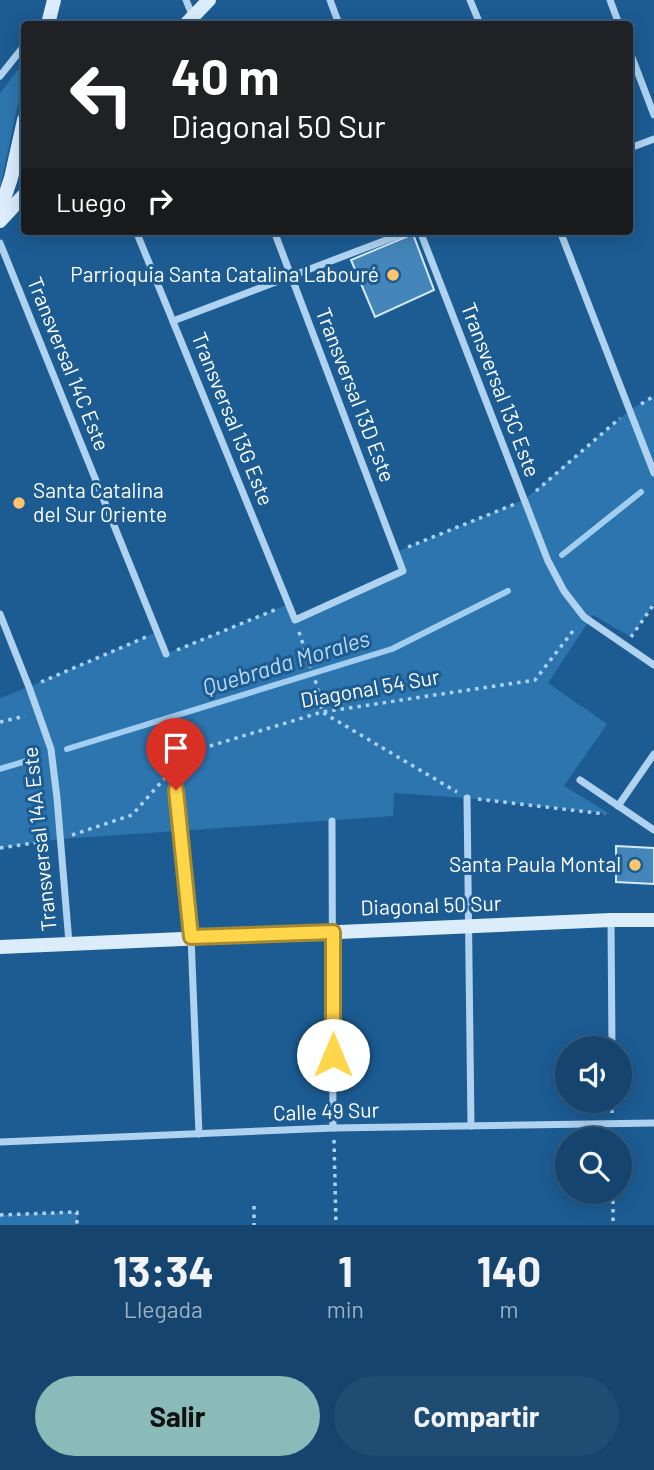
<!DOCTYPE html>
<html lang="es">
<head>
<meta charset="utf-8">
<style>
	:root { --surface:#15456e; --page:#1e4c73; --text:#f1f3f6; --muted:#9db1c2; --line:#345d81; --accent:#8bbbb9 }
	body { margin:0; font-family:Barlow,sans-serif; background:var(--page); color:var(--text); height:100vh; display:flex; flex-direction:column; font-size:26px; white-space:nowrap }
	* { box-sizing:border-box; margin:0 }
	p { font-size:23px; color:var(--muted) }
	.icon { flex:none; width:38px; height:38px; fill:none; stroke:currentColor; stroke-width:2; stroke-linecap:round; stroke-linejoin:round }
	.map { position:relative; height:1225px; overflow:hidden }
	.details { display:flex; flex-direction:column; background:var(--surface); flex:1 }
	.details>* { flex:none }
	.guide { position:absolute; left:21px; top:21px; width:612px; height:214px; border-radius:7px; box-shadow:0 4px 18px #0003,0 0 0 2px var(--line); background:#202124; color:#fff; overflow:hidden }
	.controls { position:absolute; left:555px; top:1036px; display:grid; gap:14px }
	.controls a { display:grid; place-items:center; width:77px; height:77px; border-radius:50%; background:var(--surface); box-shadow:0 4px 18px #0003,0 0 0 2px var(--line); font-size:35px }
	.pin { position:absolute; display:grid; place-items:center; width:60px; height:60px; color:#fff; margin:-72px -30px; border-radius:50% 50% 50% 0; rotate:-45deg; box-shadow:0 0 7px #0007 }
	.pin .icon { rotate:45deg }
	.me { position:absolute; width:77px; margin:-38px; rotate:0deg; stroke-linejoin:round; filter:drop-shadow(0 0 5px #0008) }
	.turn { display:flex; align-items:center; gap:24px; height:147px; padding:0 35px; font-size:32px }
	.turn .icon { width:91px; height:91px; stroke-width:2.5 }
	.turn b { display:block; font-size:49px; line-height:60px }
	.then { display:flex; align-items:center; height:66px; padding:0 35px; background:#0003; gap:14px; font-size:26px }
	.eta { display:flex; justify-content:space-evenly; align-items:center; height:119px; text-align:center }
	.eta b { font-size:42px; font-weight:700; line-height:49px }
	.action { display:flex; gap:14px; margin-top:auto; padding:14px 35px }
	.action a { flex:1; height:80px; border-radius:42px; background:var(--accent); color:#111; font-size:28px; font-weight:700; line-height:80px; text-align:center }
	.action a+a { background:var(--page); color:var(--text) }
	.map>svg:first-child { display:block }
</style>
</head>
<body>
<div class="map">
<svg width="654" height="1225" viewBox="0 0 654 1225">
	<rect width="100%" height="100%" fill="#1c5c93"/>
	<g fill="#2c75af">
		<path d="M24,62v14l-24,112v-95z"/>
		<path d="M654,396v208l-23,33 -38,-22 -45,68 59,41 -43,62 46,28 -143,-16 -73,-5 -1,23 -332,23 -61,9v-150l29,-11 128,-55 9,22 123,-50 6,16 108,-49 -7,-19 128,-52 106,-90z"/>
		<path d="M77,1212v13h-77v-10z"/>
	</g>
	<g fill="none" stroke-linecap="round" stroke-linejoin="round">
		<g stroke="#a1cef1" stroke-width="6">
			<path d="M562,555l79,-63"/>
			<path d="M67,749l325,-100 116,-58"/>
			<path d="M0,769l36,-11"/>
		</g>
	</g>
	<g fill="#4486ba" stroke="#d4e9fa" stroke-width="2">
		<path d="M413,234l21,56 -59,27 -24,-57z"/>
		<path d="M616,846l38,2v36l-38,-2z"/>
	</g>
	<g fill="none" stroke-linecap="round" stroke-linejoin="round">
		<g stroke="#aed2ef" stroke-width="3.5" stroke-dasharray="3.5 5" stroke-linecap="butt">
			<path d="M641,404l13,-8"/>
			<path d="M536,491l84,-73"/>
			<path d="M408,547l107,-43"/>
			<path d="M299,632l18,54 5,26 135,80"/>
			<path d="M631,637l23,-33"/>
			<path d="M177,650l100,-41"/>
			<path d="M41,682l105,-45"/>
			<path d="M0,722l25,-6"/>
			<path d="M478,799l127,15"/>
			<path d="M72,835l60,-20 55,-62 135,-41 213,-32 41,-53"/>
			<path d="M0,848l48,-7"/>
			<path d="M612,1101v12"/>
			<path d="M334,1140l2,85"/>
			<path d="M613,1192v33"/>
			<path d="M254,1206v19"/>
			<path d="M0,1215l77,-3v13"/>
		</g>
		<g stroke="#aed2ef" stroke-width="7">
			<path d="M186,0l7,17"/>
			<path d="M330,0l9,24"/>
			<path d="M470,0l10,24"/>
			<path d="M610,0l9,24"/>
			<path d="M630,52l24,63"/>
			<path d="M0,76l24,-30"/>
			<path d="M630,148l24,-9"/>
			<path d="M136,231l159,389 108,-49 -129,-340"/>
			<path d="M420,231l128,330 16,30 20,26 70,48"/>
			<path d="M560,231l94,242"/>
			<path d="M0,243l166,411"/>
			<path d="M173,321l237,-90"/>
			<path d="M0,614l29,73 22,62 6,49 12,145"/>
			<path d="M580,780l74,50"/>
			<path d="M176,790l15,147 8,197"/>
			<path d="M467,798l4,328"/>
			<path d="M618,806l36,-52"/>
			<path d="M332,821l1,307"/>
			<path d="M611,920l1,128"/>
			<path d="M0,1142l333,-14 321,-5"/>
		</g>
		<g stroke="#dbecfb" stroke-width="14">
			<path d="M48,24l6,-24"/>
			<path d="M186,24l23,-24"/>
			<path d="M0,211l11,-33 13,-58"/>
			<path d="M0,221l24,-26"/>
			<path d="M0,947l611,-27h43"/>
		</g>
	</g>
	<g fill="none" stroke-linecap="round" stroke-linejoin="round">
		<defs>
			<path id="route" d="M176,790l15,147 142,-5v123"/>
		</defs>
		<use href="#route" stroke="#a68a30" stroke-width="18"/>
		<use href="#route" stroke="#ffd54a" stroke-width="12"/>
	</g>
	<g fill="#ffc56c" stroke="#1c5c93" stroke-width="2.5">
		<circle cx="393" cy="275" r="7"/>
		<circle cx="19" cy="503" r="7"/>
		<circle cx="635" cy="865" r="7"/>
	</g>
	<g text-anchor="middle" stroke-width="6" stroke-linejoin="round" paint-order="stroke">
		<g font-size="21" fill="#fff" stroke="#1c5c93" text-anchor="end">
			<text x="379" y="282">Parrioquia Santa Catalina Labouré</text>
			<text x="33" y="498" text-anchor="start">Santa Catalina<tspan x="33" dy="24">del Sur Oriente</tspan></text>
			<text x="621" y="872">Santa Paula Montal</text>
		</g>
		<g font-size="21" fill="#fff" stroke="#1c5c93">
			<text transform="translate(68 364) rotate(68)" y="7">Transversal 14C Este</text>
			<text transform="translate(500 390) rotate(69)" y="7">Transversal 13C Este</text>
			<text transform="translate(355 395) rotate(69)" y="7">Transversal 13D Este</text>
			<text transform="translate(232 419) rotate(68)" y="7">Transversal 13G Este</text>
			<text transform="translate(370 689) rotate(-10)" y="7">Diagonal 54 Sur</text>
			<text transform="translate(40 839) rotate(-96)" y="7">Transversal 14A Este</text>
			<text transform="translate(431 906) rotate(-2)" y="7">Diagonal 50 Sur</text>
			<text transform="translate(326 1112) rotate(-2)" y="7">Calle 49 Sur</text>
		</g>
		<g font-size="23" font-style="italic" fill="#badbf6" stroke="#1c5c93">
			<text transform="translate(286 663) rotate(-17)" y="8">Quebrada Morales</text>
		</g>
	</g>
</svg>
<div class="controls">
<a><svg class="icon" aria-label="sound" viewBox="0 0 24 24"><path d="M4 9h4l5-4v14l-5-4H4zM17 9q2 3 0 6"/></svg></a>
<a><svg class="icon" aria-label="search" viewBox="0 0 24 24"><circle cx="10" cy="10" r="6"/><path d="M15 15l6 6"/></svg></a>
</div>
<div class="pin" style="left:176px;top:790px;background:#d93025"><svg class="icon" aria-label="arrive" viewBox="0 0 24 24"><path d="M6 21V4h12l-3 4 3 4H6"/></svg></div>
<svg class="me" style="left:333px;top:1055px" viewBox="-20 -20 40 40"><circle r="19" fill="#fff"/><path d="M0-13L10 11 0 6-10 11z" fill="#ffd54a"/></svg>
<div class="guide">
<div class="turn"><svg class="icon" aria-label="left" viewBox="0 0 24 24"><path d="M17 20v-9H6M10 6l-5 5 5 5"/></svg><div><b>40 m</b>Diagonal 50 Sur</div></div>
<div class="then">Luego<svg class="icon" aria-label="right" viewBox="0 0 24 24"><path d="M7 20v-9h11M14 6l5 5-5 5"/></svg></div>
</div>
</div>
<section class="details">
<div class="eta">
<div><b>13:34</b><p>Llegada</p></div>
<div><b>1</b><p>min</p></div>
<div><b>140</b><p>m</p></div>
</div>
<div class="action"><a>Salir</a><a>Compartir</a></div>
</section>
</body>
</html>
